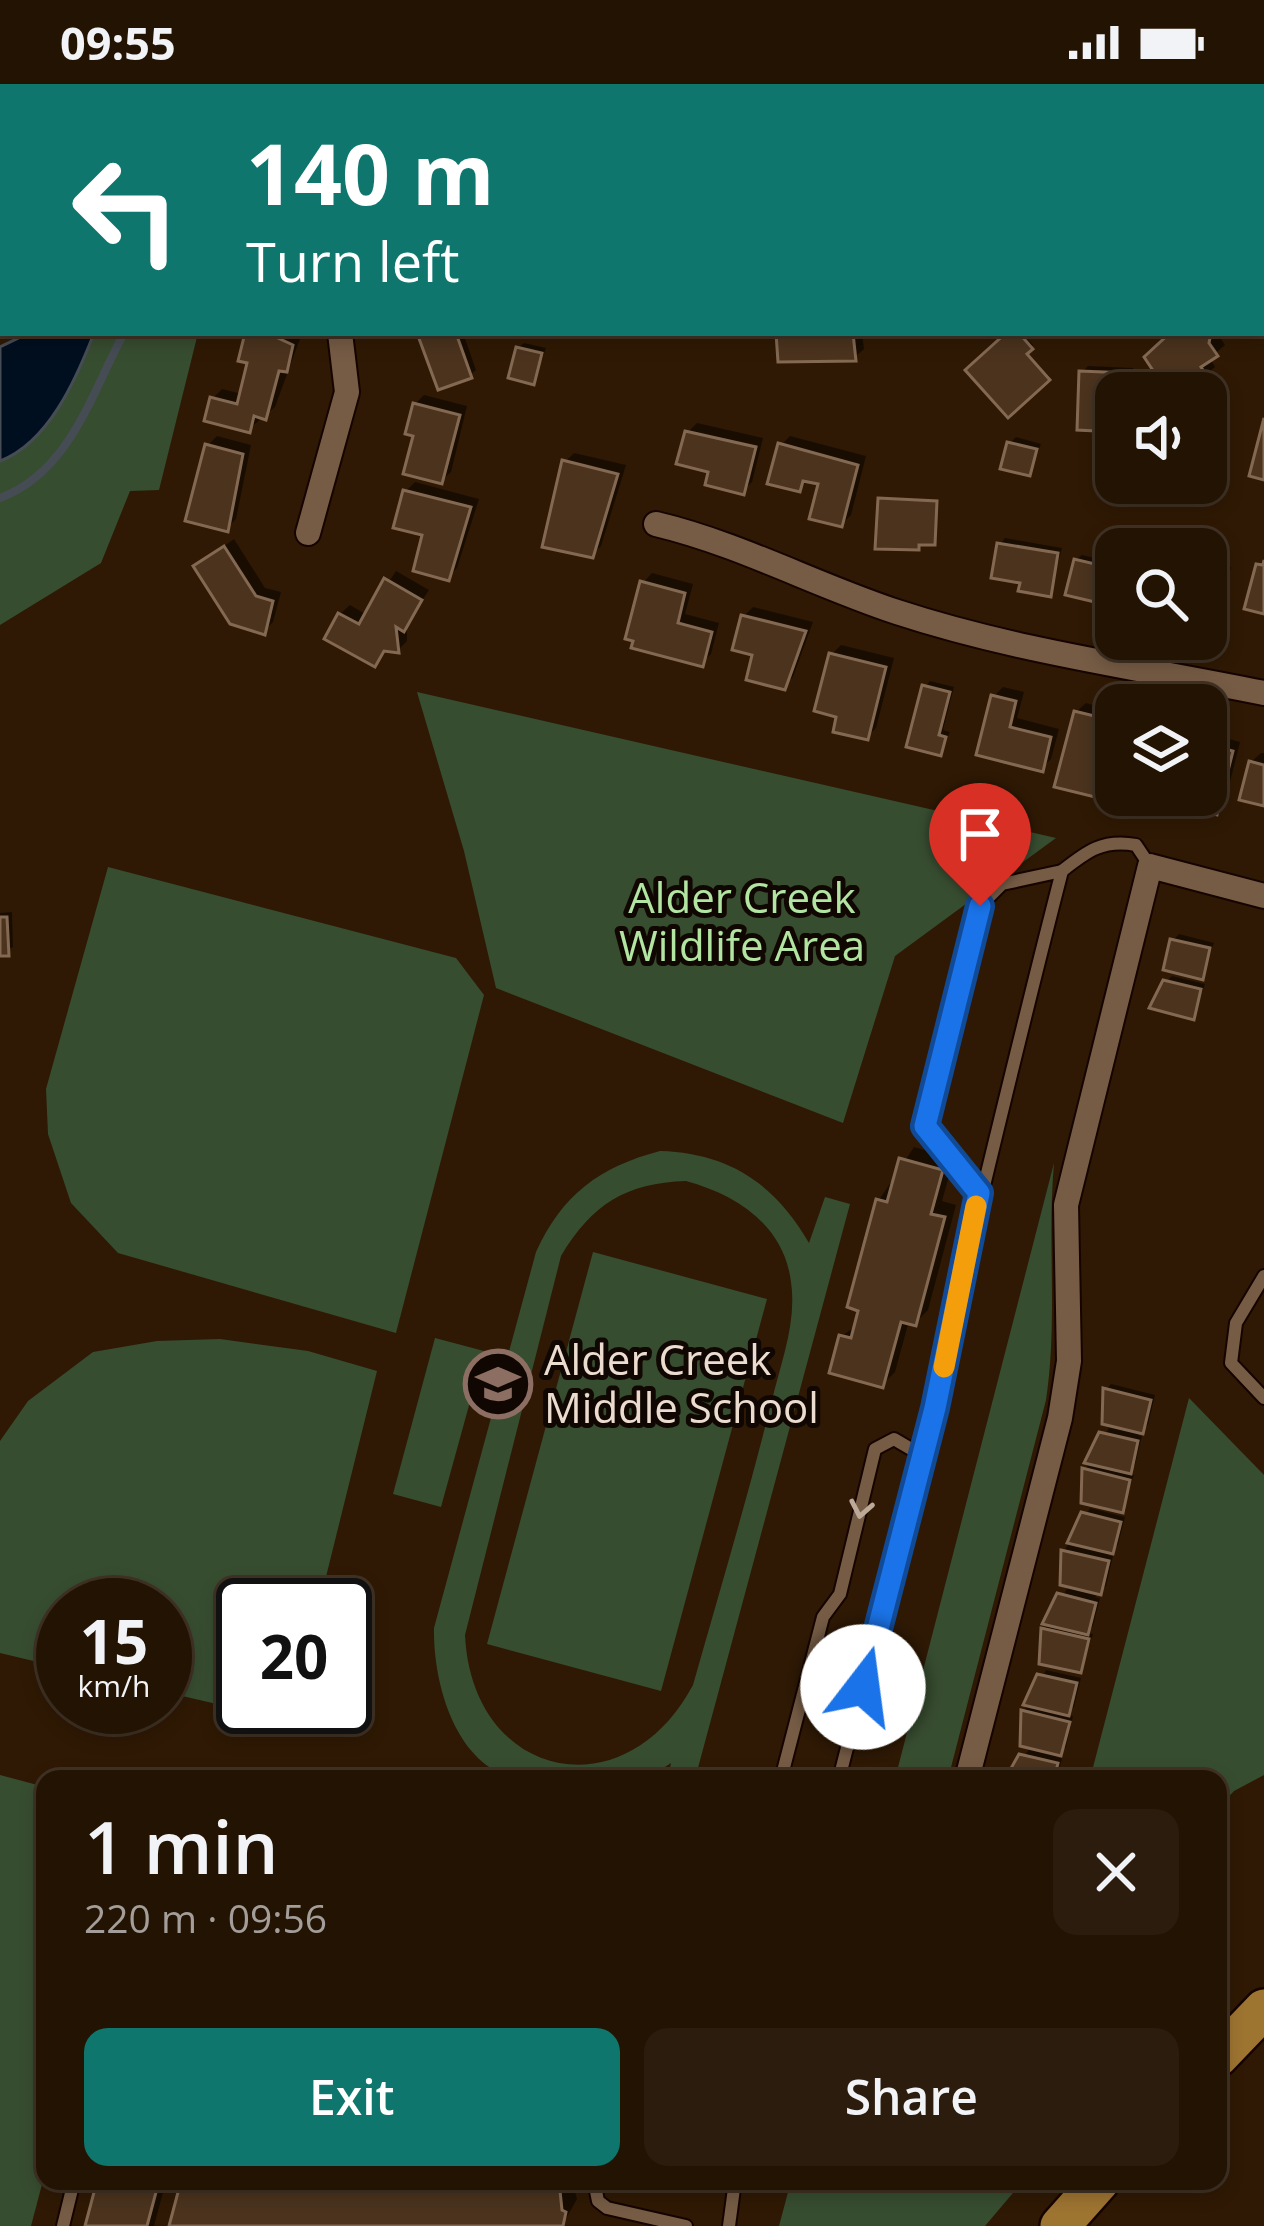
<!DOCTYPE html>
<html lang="en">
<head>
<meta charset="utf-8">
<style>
	:root { --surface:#231303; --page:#2b1c0d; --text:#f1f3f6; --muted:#a39e9a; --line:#403225; --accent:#0f766e }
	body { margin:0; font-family:"Open Sans",sans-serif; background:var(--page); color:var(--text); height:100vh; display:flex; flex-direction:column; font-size:45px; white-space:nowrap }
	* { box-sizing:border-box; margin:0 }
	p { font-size:39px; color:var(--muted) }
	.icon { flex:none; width:66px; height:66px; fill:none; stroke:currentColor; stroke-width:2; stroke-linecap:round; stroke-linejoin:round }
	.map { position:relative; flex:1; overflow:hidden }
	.details { position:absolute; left:36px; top:1686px; width:1191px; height:420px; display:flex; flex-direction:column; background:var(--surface); border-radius:24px; box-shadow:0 6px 18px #0003,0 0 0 3px var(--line) }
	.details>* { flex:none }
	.guide { position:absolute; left:0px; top:0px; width:1266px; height:252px; box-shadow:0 6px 18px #0003,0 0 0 3px var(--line); background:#0f766e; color:#fff; overflow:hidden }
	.buttons { position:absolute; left:1095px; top:288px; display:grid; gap:24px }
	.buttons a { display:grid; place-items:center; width:132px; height:132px; border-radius:24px; background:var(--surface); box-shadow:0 6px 18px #0003,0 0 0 3px var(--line); font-size:60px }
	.speed { position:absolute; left:36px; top:1494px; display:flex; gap:24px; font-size:60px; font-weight:700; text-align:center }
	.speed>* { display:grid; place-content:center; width:156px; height:156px; border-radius:50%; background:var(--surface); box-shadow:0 6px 18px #0003,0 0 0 3px var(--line); line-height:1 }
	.speed small { font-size:30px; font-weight:400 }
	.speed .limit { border:6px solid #111; border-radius:18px; background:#fff; color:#111 }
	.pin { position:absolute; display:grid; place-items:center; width:102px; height:102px; color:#fff; margin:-123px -51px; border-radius:50% 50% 50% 0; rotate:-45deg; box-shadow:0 0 12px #0007 }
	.pin .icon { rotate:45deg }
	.me { position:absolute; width:132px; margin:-66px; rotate:15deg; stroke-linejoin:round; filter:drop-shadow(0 0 9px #0008) }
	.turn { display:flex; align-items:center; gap:42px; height:252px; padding:0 48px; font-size:54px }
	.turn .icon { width:156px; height:156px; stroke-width:2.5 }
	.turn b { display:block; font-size:84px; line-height:102px }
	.round { display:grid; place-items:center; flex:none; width:126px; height:126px; border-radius:24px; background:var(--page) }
	.head { display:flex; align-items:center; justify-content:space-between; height:204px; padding:0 48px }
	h1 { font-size:72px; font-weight:600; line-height:90px }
	.cta { display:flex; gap:24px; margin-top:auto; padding:24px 48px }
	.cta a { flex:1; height:138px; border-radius:24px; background:var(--accent); color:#fff; font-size:48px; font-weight:600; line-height:138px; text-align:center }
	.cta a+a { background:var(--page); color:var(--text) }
	.status { display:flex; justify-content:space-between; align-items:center; height:84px; padding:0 60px; background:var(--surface); direction:ltr }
	.status svg { height:33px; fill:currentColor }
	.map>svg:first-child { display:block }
</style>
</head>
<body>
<div class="status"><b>09:55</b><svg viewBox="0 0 49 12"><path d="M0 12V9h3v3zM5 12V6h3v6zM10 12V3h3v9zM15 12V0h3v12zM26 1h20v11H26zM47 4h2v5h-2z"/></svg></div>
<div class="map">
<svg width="1264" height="2142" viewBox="0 0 1264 2142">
	<rect width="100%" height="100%" fill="#2f1904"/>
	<g fill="#374d30" fill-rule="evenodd">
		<path d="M94,249h104l-39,157 -29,1 -29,72 -101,62v-164c48,-18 76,-81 94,-128z"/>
		<path d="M417,608l639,146 -161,118 -52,167 -347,-135 -32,-137z"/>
		<path d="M108,783l348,91 28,37 -88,338 -278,-80 -47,-50 -23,-69 -2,-45z"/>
		<path d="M660,1067c69,2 115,33 149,92l16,-46 25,7 -155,575h-27l3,-16c-28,20 -55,16 -88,16 -20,0 -45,4 -65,0 -63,-12 -85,-97 -84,-151l102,-376c26,-57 63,-85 124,-101zM686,1097c51,14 98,44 105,101 6,40 -10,80 -19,118 -24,96 -52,190 -79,285 -68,128 -221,95 -228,-50l96,-379c31,-52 65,-73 125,-75z"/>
		<path d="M1054,1079c-7,79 4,158 -8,237l-98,379h-53z"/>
		<path d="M593,1168l174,47 -106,392 -174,-47z"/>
		<path d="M435,1254l49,13 -43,156 -48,-13z"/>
		<path d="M220,1255l88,12 69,20 -58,234h-76v96l-22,4 -56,-13v-87h-102v63l-63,-15v-212l28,-40 65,-49 64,-11z"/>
		<path d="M1189,1314l75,77v300l-30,16 -16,17v-29h-128z"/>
		<path d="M0,1691l45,12v386l-14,53h-31z"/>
		<path d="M791,2097h232l-38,45h-206z"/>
	</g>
	<path fill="#000f1f" stroke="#464c54" stroke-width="3" d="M29,249h65c-18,47 -46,110 -94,128v-114z"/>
	<g fill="#0007">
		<path d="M64,0h45l12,3h-58z"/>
		<path d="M345,0h34l-35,3z"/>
		<path d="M924,0h52v3z"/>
		<path d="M1205,0h59v10l-1,-7z"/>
		<path d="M248,249l53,3 -26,71 -26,22 -36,-31 9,-9 20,5 9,-33z"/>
		<path d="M420,249h43l13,37 -6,5z"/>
		<path d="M779,249h83l2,16 -10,9z"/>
		<path d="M1010,249h12l11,12 -7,6 24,26 -42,37z"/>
		<path d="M1175,249h42l8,12 -15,13 5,9 -15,13 5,7 -7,6h-26z"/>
		<path d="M524,259l22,5 -12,33 -16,-33z"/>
		<path d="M1088,282l45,2 -1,25h-16v36l-34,-57z"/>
		<path d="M424,311l43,11 -16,66 -10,9 -24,-47 -2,-30z"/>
		<path d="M697,339l66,15 -11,44 -9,9 -31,-21 -24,-38z"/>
		<path d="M217,352l34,9 -15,74 -9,9 -20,-82z"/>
		<path d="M790,352l76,20 -15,59 -9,9 -21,-42 -12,-3 -10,10 -18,-44z"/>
		<path d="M1016,353l25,7 -12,29 -19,-30z"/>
		<path d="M574,369l52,12 -25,81 -9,9 -27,-93z"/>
		<path d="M415,398l64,17 -22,69 -9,9 -43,-85z"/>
		<path d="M1005,454l57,10 -12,46 -27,-13 -23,-37z"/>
		<path d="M234,455l31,49 16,4 -8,30 -9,9 -67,-65z"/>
		<path d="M1111,461l18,4h-13v55l-40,-44 6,-5 21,5z"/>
		<path d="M1216,479l15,4 -12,47 -9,9 -4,-49z"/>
		<path d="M396,487l33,19 -22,34v17l-9,9 -11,-2 -13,15 -34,-49 10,-9 17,10z"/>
		<path d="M652,489l41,11 -8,30 34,9 -8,31 -9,9 -59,-80z"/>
		<path d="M753,523l60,15 -20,55 -9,9 -28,-33 -12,-37z"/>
		<path d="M841,561l53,13 -18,70 -9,9 -27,-22 -8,-61z"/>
		<path d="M930,597l24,6 -11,43 7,2 -10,21 -15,-66z"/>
		<path d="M1003,603l21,5 -7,26 42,11 -8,30 -9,9 -62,-15 14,-57z"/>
		<path d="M1086,619l28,8 -9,37 11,1v39l-8,-2 -9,9 -23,-83z"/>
		<path d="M1206,649l34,9 -15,60 -9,9 -26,-16h16z"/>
		<path d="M1261,669h3v50l-13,-41z"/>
		<path d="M12,828l1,35 -13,7v-41z"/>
		<path d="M1179,850l35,9 -12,33 -29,-36z"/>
		<path d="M1172,892l33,8 -12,32 -27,-34z"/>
		<path d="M914,1063l40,11 -12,43 14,4 -28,105 -13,13 -6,-2 -14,51 -12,12 -41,-48 15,-11 22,-125z"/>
		<path d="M1111,1300l44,11 -7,30 -10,10 4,1 -7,29 -8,8 7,2 -12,34 -37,-39 26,-46 -5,-34z"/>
		<path d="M1090,1424l35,9 -7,28 -10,10 5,1 -7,30 -11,11 5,1 -7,28 -6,7 6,1 -13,36 -36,-41 25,-44 -5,-34z"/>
		<path d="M1046,1586l35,8 -7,29 -8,8 7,1 -7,31 -10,10 6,1 -5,21h-47l21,-33 -7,-35z"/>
		<path d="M100,2097h66l-12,45h-66z"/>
		<path d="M184,2097h388l5,18 -15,27h-390z"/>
	</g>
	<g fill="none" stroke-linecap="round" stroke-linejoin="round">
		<g stroke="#464c54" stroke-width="8">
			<path d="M209,3l1,-3"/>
			<path d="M0,414c70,-26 91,-104 124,-165"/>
		</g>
	</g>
	<g fill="#4b331e" stroke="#846952" stroke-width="3">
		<path d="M245,249h22l26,12 -6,27 -8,-1 -13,49 -12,-4 -4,17 -46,-12 6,-24 27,7 10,-41 -9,-2z"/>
		<path d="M417,249h39l16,45 -34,12z"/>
		<path d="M776,249h77l3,28 -78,1z"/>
		<path d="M1006,249h13l14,16 -6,5 23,26 -42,38 -43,-48z"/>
		<path d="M1170,249h41l-2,10 9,13 -17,11 7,11 -17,11 3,4h-26l-24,-36z"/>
		<path d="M516,263l26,6 -8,32 -26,-7z"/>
		<path d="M1079,287l50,2 -1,20h-12v39l-39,-2z"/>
		<path d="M413,319l47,12 -18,69 -39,-10 10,-38 -8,-2z"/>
		<path d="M1264,334v62l-15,-4z"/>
		<path d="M685,347l71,16 -12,48 -39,-10 3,-13 -32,-8z"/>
		<path d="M1007,358l30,7 -7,27 -30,-7z"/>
		<path d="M778,359l80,22 -16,62 -33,-8 9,-35 -15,-3 -3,11 -33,-8z"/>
		<path d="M205,360l38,10 -15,78 -43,-11z"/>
		<path d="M562,376l56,14 -25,84 -51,-11z"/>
		<path d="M403,406l68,17 -22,74 -36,-10 9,-36 -29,-7z"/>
		<path d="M878,414l59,3 -2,44h-16v5l-44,-1z"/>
		<path d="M997,459l61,10 -7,44 -33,-6 2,-8 -29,-5z"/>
		<path d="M224,462l32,50 17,5 -8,34 -35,-11 -37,-58z"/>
		<path d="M1102,465l14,3v55l-51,-12 9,-36 25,6z"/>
		<path d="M1264,476v54l-20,-5 12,-45 7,1z"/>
		<path d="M1206,487l18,5 -13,50 -5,-1z"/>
		<path d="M384,494l38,22 -18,32 -8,-5 3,26 -15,-2 -9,16 -51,-28 14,-26 21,11z"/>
		<path d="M640,497l45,12 -7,30 34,9 -9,35 -72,-19 2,-7 -8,-2z"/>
		<path d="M741,531l65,16 -21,59 -39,-10 6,-25 -20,-5z"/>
		<path d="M829,569l57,14 -18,73 -35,-8 3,-15 -22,-6z"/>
		<path d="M922,601l28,7 -11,43 7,2 -5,19 -35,-9z"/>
		<path d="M991,611l25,6 -6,26 41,10 -8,35 -67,-17z"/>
		<path d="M1074,627l33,8 -10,38 12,3 2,-10 5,1v40l-14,-4 -3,11 -45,-11z"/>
		<path d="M1206,660l27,7 -16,64 -33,-9 3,-11h19z"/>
		<path d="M1249,677l15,4v41l-25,-6z"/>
		<path d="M0,833h7l2,39h-9z"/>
		<path d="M1170,855l40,9 -7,32 -40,-10z"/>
		<path d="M1163,896l38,9 -7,31 -45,-12z"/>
		<path d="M899,1074l44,12 -12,44 14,3 -29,109 -15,-4 -18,66 -54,-15 10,-38 12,3 7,-27 -11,-4 29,-108 11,3z"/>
		<path d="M1103,1304l48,12 -8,34 -41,-10z"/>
		<path d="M1099,1348l39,9 -7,33 -47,-11z"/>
		<path d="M1082,1384l48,12 -7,33 -42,-10z"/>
		<path d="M1081,1428l40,10 -8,32 -46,-11z"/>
		<path d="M1061,1466l48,11 -8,34 -41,-10z"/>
		<path d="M1057,1509l39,10 -8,32 -46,-11z"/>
		<path d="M1041,1544l48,11 -8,34 -42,-9z"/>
		<path d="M1037,1590l40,9 -8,33 -46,-11z"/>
		<path d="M1021,1626l49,12 -9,34 -41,-10z"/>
		<path d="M1019,1670l39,9 -4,16h-49z"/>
		<path d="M97,2097h62l-12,45h-62z"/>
		<path d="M181,2097h378l3,29 4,2 -3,14h-394z"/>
	</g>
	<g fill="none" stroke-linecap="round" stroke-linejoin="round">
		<defs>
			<g id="service">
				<path d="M979,1109l-54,-67 55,-220 22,-22 60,-13"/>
				<path d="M1264,1192l-28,47 -5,40 33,35"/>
				<path d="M375,1695v-4"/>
				<path d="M781,1695l42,-162 17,-23 35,-145 19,-10 29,17"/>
				<path d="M839,1695c78,-302 145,-606 223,-908 25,-20 41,-32 74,-26l14,21"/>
				<path d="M594,2097l4,20 9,7 79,18"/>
				<path d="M63,2142l11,-45"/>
				<path d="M729,2142l6,-45"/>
			</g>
			<g id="minor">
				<path d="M532,3v-3"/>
				<path d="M872,3l1,-3"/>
				<path d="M1156,3l1,-3"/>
				<path d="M0,73l3,3"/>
				<path d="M0,107l3,-2"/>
				<path d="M656,440c84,20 159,61 241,88 119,39 244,56 367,81"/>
				<path d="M308,449l39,-141 -7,-59"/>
				<path d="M967,1695l93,-361 9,-57 -3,-156 84,-339 114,30"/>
			</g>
			<g id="trunk">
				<path d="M1218,1973l46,-48"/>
				<path d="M1060,2142l40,-45"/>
			</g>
		</defs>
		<use href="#service" stroke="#160400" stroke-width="16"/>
		<use href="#minor" stroke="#160400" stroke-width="28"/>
		<use href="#trunk" stroke="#160400" stroke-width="44"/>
		<use href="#service" stroke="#765c45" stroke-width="12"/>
		<use href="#minor" stroke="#765c45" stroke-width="24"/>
		<use href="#trunk" stroke="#9e7431" stroke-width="39"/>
	</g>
	<defs><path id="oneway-chevron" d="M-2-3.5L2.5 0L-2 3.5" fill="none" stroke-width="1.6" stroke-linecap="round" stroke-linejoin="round" transform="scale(3)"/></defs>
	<use stroke="#bca998" href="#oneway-chevron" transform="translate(861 1425) rotate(101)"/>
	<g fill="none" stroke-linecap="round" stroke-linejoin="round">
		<defs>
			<path id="route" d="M863,1603l72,-279 44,-215 -54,-67 55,-220"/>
		</defs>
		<use href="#route" stroke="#114b97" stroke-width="30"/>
		<use href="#route" stroke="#1a73e8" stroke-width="21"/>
		<path stroke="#f59e0b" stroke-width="21" d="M944,1283l32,-161"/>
	</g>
	<defs>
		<symbol id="school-ring" viewBox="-11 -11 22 22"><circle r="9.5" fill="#100702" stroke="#8d6e63" stroke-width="1.5"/><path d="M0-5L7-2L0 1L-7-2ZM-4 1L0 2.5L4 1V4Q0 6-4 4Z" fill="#8d6e63"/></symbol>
	</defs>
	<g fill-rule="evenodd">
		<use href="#school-ring" x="460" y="1262" width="76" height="76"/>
	</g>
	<g text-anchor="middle" stroke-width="10" stroke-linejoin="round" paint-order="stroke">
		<g font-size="42" fill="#b2e4a2" stroke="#100702">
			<text x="742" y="829">Alder Creek<tspan x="742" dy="48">Wildlife Area</tspan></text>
		</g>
		<g font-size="42" fill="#ebdccf" stroke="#100702" text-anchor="start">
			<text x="544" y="1291">Alder Creek<tspan x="544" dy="48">Middle School</tspan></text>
		</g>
	</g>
</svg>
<div class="buttons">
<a><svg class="icon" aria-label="sound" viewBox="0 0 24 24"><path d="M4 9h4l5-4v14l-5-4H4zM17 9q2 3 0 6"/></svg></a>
<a><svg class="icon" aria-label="search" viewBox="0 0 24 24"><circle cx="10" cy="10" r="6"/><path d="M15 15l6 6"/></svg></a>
<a><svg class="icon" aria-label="layers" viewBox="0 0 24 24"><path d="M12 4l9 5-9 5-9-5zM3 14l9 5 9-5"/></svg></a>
</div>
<div class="speed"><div>15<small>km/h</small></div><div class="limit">20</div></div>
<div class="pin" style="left:980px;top:822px;background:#d93025"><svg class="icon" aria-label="arrive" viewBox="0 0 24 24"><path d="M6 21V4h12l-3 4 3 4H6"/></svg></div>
<svg class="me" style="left:863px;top:1603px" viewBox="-20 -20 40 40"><circle r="19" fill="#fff"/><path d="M0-13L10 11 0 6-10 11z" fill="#1a73e8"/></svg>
<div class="guide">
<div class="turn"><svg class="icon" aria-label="left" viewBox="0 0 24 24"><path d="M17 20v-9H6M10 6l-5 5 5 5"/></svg><div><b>140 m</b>Turn left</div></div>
</div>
<section class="details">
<div class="head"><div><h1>1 min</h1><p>220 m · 09:56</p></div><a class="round"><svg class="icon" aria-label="close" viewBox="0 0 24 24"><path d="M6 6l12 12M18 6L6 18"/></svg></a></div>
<div class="cta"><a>Exit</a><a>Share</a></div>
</section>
</div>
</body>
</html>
